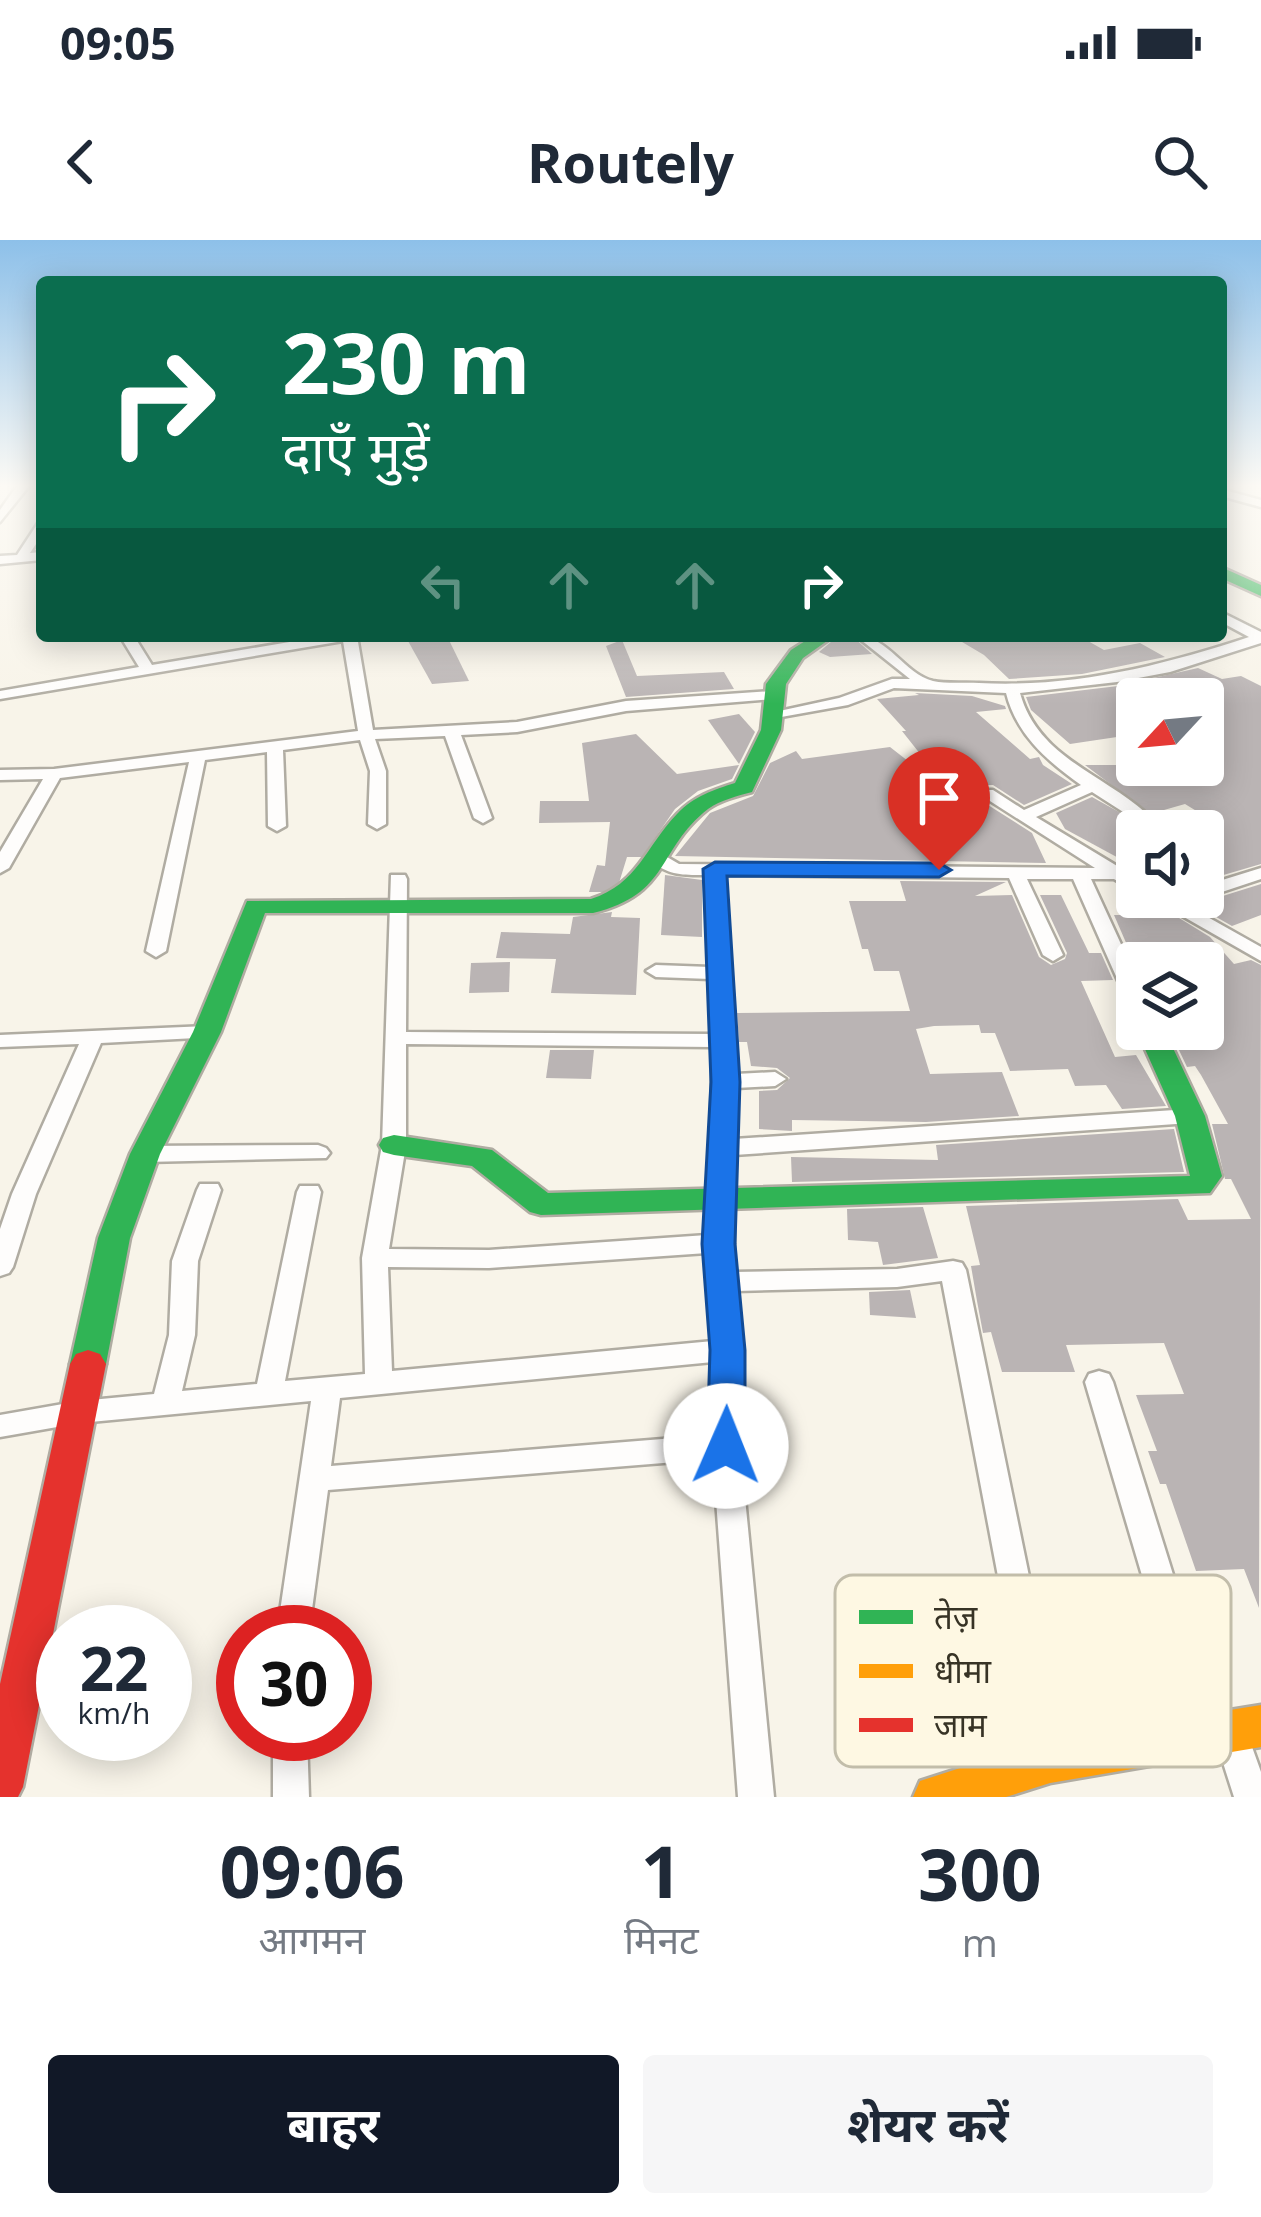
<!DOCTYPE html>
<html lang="hi">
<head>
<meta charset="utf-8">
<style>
	:root { --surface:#fff; --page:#f6f6f7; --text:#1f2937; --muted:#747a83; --accent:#111827 }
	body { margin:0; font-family:"Open Sans","Noto Sans Devanagari",sans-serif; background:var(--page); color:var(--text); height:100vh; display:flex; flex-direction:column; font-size:45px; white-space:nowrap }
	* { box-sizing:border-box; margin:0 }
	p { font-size:39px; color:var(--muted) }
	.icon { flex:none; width:66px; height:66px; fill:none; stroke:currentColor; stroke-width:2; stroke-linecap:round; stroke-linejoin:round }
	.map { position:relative; height:1557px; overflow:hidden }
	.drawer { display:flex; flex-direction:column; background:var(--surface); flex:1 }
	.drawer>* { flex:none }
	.banner { position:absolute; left:36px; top:36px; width:1191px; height:366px; border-radius:12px; box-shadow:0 6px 30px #0003; background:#0b6e4f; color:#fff; overflow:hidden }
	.needle { width:78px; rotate:244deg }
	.fabs { position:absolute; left:1116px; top:438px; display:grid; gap:24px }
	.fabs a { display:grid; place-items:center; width:108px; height:108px; border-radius:12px; background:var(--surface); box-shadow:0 6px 30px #0003; font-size:60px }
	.speed { position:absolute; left:36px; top:1365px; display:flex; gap:24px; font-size:60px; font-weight:700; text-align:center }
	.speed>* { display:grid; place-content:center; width:156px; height:156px; border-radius:50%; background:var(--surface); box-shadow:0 6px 30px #0003; line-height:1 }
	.speed small { font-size:30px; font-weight:400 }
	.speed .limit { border:18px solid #d22; background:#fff; color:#111 }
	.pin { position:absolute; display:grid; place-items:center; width:102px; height:102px; color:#fff; margin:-123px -51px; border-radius:50% 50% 50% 0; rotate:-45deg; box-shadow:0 0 12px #0007 }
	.pin .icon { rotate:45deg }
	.me { position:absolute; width:132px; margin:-66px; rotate:1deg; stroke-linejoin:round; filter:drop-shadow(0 0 9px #0008) }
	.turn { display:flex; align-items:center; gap:42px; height:252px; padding:0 48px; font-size:54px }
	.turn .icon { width:156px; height:156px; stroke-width:2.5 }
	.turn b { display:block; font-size:84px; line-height:102px }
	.lanes { display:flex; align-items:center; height:114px; padding:0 48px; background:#0003; justify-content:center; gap:60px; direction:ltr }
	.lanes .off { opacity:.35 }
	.eta { display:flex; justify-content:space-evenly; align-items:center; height:204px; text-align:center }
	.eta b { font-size:72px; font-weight:700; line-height:84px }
	.action { display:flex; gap:24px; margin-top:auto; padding:24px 48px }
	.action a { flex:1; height:138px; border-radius:12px; background:var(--accent); color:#fff; font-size:48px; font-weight:700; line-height:138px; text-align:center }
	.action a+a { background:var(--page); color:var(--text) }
	.status { display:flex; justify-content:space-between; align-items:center; height:84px; padding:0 60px; background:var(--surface); direction:ltr }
	.status svg { height:33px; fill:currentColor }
	header { display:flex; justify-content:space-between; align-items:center; height:156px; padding:0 48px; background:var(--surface); font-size:54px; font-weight:700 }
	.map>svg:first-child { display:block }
</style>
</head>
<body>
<div class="status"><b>09:05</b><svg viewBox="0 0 49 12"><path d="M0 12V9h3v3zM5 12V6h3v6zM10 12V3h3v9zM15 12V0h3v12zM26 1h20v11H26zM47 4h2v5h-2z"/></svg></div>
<header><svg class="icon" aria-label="back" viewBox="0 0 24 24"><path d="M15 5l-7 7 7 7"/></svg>Routely<svg class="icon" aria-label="search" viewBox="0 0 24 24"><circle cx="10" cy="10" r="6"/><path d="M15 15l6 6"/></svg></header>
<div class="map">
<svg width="1261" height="1557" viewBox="0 0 1261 1557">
	<rect width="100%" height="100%" fill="#f8f4e9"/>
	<g fill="#bab4b4">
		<path d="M447,396l22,45 -37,3 -24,-43z"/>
		<path d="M838,396h14l20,18 -42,3 -11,-5z"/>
		<path d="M952,396h127l25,14 36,-7 25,14 -83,17 -73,5 -25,-24z"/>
		<path d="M622,400l15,36 87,-4 10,17 -108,8 -20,-51z"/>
		<path d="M1198,428l24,11 19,-3 20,10v178l-58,17v-66l-18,-11 -35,10 -65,-49h88l30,17v-83h-66v35l-67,10 -39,-34 -5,-13 92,-11z"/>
		<path d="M915,453l57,3 33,10 1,3 -30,3 54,47 9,-2 4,8 29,19 -48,21 -31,-20h-12l-6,7 2,6 55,35 14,30 -371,-7 35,-43 43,-17 17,-33 26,-12 6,8 88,-12 41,32 5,-5 -34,-43h4l-29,-32 42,-4z"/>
		<path d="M739,474l16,18 -16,32 -31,-44z"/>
		<path d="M636,494l41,40 62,-9 -7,14 -34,12 -23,18 -33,48h-15l-8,26 -12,9h-18l8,-27 8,1 5,-44 -71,1 1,-22h49l-7,-58z"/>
		<path d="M1092,557l45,25v46l-72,-39 -9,-16z"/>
		<path d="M665,635l37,5v57l-41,-2z"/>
		<path d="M900,641l106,1 -31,14 37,-1 27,62 12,8 14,-6 2,-6 -27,-58h21l28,58h12l12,27 -32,1 34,76 21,-2 30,51 -44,3 -16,-24 -31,1 -7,-17 -58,2 -15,-38h-14l-2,-8 -45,1 -18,3 14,45 72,-2 17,44 -93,6 -134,-2v11l-33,-2v-38l18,-1 13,-12 -13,-10 -26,-2 -4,-24h-8l-2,-29 173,-2 -11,-40h-25l-6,-22h-6l-13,-48h57z"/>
		<path d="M1261,644v31l-29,11 -51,-29 29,3z"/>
		<path d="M1122,657h23l65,40 24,27 17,-4 10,5 -2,643 -15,-39 -48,2 -30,-87h-6l-12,-33h9l-21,-56 48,-1 -20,-51 -98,2 9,27h-73l-11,-40 -8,1 -6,-32 -6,-35 9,-1 -14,-59 212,-7 10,21 63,-1 -20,-40h-6l-13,-55h16l-27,-49 -6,-9 -8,1 -18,-38h34v-66h-66v5l-23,-53h18z"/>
		<path d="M612,672l-1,5 29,1 -4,77 -85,-2 5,-34 -60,-1 5,-26 69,2 3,-17z"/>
		<path d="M510,722l-1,30 -40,1 2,-30z"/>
		<path d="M550,810h44l-3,29 -45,-1z"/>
		<path d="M1174,889l10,43 -392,10 -1,-25 147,3 -2,-15z"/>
		<path d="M923,967l15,51 -55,7 -5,-23 -30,-2 -1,-31z"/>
		<path d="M910,1050l6,28 -46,-3 -1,-23z"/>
	</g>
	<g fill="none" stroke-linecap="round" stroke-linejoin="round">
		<defs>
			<g id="street">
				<path d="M17,246h12l-29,36v-12z"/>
				<path d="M1221,249l40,11v7l-40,-11z"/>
				<path d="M42,282v13l-12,18 12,-1v8l-42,4v-8l17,-1 21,-32z"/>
				<path d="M1221,372l40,20v11l-91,29 -53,10 -97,11c18,64 81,80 126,120l-9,5 -6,-1 -39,-25 -56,25 101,61v14l-23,-13h-23l46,100v28l-10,-6 -54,-122h-46l36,76 -10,6 -10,-6 -34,-77 -285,-3 12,199 39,-2 11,7 -11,7 -39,2 -2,51 456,-30 11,7 -11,7 -456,32v117l163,-3 56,-8 9,2 4,7 101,491 -5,12 -12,5 -12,-5 -5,-12 -91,-480 -45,6 -161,4 5,59 -1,96 34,351h-36l-25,-338 -385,31 -19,142h-32l34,-231 -231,22 -80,14v-22l80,-14 74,-7 15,-59 3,-74 25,-71 3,-6h18l3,6 -23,71 -3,74 -13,56 75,-7 40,-192 3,-6h18l3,6 -36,189 80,-7 -3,-116 20,-113 9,-270h14l2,4 -1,153 306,2 -2,-55 -54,-2 -10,-6 10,-6 54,2 -4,-92c-21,0 -38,1 -54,-14l3,-4h12l12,7 416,4 -116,-74 2,-4h12l31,20 57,-25c-34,-24 -65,-51 -75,-92l-112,-5 -46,17 -78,14v-6l69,-15 53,-19h18l-54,-43c33,0 48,38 77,45 14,3 31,1 46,2 93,5 182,-17 270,-46l-28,-15zM406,804l307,3 -6,188 -218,15 -100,-1 17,-104zM707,1013l6,88 -321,30 -4,-104 101,1zM713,1122l-1,73 -381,31 9,-68z"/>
				<path d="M120,396h14l18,29 173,-29h32l16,94 144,-8 109,-21 147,-10 7,4 -7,4 -147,12 -109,21 -56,3 31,83 -9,5 -9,-5 -29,-82 -70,3 11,32v53l-9,5 -9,-5 2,-53 -10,-31 -77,10 3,76 -9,5 -9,-5 -1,-74 -62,8 -39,191 -10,6 -10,-6 43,-189 -129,16 -51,90 -9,5v-21l43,-73 -43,1v-10l54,-1 304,-38 -15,-90 -343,58v-8l139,-24z"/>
				<path d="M1261,628v11l-51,17 -9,1 2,-11z"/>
				<path d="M1149,657h23l89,50v14z"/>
				<path d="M207,786l8,1 3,5 -3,5 -114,6 -65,151 -23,73 -4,6 -9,3v-47l12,-35 67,-150 -79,3v-12z"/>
				<path d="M318,905l8,3 4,5 -4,5 -181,4 -8,-3 -4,-5 4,-5 8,-3z"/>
				<path d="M1099,1131l10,3 4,8 105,337 12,-4 12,4 19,53v25h-27l-16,-50 -12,4 -12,-4 -5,-12 -104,-353 4,-8z"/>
				<path d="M273,1494h34l2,63h-36z"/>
			</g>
			<g id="fast">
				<path d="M1221,327l40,18v11l-40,-18z"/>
				<path d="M813,396h21l-31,22 -17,26 -5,46 -29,62c-15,4 -31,8 -44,17 -52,41 -37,85 -115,104h-328l-44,119 -61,122 -30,84 -24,126 -6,10 -12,4 -12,-4 -6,-10 28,-126 32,-84 63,-122 54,-131 344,-2c47,-15 55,-53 86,-85 17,-18 36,-24 58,-31l26,-53 5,-46 25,-34z"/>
				<path d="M1136,789h28l41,87 17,60 -12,17 -669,22 -11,-3 -58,-46 -78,-11 -11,-3 -4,-7 4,-7 11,-3 98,15 56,43 642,-17 -15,-60z"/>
			</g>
			<path id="slow" d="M1261,1465v42l-211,36 -44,14h-93l7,-16 130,-42z"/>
			<path id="jam" d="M88,1110l12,4 6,10 -83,423 -5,10h-18v-113l70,-320 6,-10z"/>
		</defs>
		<use href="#street" stroke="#b0aca2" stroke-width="5"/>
		<use href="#fast" stroke="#b0aca2" stroke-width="5"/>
		<use href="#slow" stroke="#b0aca2" stroke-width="5"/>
		<use href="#jam" stroke="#b0aca2" stroke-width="5"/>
		<use href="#street" fill="#fefdfc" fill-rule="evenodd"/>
		<use href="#fast" fill="#30b455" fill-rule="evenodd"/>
		<use href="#slow" fill="#ff9f0a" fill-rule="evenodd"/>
		<use href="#jam" fill="#e5322d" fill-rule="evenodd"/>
	</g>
	<linearGradient id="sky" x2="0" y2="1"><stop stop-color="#8dc0e9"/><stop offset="0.53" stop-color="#fcfaf5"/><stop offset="1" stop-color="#fcfaf5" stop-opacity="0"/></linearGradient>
	<rect width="1261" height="464" fill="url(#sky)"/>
	<path fill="#1a73e8" stroke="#114b97" stroke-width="3" d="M715,622l224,1 12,7 -12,7 -212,-1 13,206 -5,162 10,106v96l-6,10 -13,5 -13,-5 -6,-10 3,-96 -8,-106 9,-162 -8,-213z"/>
	<rect x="835" y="1335" width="396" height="192" rx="18" fill="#fef8e3" stroke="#c2bdaa" stroke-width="3"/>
	<rect x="859" y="1370" width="54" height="14" fill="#30b455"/>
	<rect x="859" y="1424" width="54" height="14" fill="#ff9f0a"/>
	<rect x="859" y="1478" width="54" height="14" fill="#e5322d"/>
	<g font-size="33" fill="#373325">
		<text x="934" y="1389">तेज़</text>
		<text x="934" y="1443">धीमा</text>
		<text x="934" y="1497">जाम</text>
	</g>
</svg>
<div class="fabs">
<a><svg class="needle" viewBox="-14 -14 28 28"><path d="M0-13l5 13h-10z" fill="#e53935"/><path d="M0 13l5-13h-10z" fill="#747a83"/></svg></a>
<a><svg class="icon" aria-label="sound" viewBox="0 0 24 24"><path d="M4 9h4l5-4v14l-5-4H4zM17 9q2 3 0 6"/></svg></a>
<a><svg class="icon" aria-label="layers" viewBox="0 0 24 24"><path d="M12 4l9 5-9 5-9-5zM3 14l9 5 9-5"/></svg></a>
</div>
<div class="speed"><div>22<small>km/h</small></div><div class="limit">30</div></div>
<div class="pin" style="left:939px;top:630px;background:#d93025"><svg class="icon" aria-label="arrive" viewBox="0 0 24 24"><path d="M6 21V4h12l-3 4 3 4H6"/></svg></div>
<svg class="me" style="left:726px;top:1206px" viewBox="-20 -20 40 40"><circle r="19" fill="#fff"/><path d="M0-13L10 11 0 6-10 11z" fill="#1a73e8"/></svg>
<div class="banner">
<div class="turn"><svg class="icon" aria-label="right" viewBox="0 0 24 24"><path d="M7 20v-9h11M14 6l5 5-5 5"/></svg><div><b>230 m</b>दाएँ मुड़ें</div></div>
<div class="lanes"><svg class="icon off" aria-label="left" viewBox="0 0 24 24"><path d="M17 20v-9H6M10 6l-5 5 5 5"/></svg><svg class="icon off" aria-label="ahead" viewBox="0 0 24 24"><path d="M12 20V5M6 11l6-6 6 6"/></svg><svg class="icon off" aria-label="ahead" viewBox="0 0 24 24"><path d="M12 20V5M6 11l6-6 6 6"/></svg><svg class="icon" aria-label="right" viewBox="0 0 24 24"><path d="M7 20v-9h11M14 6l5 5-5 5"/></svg></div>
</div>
</div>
<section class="drawer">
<div class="eta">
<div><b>09:06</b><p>आगमन</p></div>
<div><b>1</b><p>मिनट</p></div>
<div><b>300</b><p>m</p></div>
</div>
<div class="action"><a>बाहर</a><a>शेयर करें</a></div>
</section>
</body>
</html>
